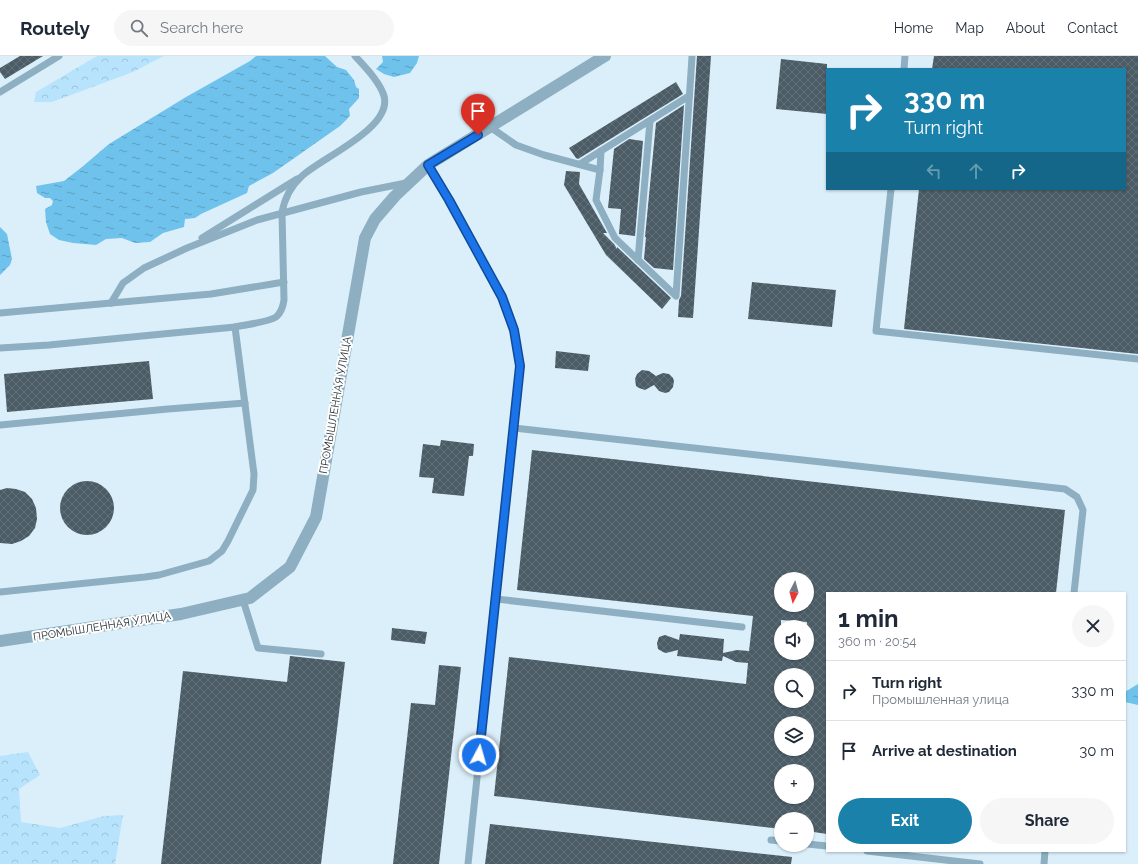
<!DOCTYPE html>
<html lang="en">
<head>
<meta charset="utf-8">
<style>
	:root { --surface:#fff; --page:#f6f6f7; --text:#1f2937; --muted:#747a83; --line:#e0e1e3; --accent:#1a81ab }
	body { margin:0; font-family:Raleway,sans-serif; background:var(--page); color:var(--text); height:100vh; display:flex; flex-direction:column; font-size:15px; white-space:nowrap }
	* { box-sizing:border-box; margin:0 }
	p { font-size:13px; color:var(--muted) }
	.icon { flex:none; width:22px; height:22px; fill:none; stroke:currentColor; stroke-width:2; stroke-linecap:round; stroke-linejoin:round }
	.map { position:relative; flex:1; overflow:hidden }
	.sheet { position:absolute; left:826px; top:536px; width:300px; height:260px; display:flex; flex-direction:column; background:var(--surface); border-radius:0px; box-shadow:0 1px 3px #0004 }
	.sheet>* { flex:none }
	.banner { position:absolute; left:826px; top:12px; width:300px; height:122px; border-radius:0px; box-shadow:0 1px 3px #0004; background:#1a81ab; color:#fff; overflow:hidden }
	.needle { width:26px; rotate:186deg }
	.controls { position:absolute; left:774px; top:516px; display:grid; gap:8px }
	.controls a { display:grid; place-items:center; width:40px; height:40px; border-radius:50%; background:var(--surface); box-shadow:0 1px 3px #0004; font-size:20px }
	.pin { position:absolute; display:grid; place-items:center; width:34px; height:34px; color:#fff; margin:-41px -17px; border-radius:50% 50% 50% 0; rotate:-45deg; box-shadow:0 0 4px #0007 }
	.pin .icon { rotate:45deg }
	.me { position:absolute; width:44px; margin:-22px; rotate:6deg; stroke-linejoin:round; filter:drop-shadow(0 0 3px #0008) }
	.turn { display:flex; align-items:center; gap:14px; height:84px; padding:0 12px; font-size:18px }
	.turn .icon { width:52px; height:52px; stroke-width:2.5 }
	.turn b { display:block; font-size:28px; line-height:34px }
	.lanes { display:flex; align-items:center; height:38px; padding:0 12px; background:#0003; justify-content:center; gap:20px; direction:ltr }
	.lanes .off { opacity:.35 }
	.round { display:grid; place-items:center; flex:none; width:42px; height:42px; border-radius:21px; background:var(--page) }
	.headline { display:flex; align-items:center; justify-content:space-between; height:68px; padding:0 12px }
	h1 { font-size:24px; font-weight:700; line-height:30px }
	.button { display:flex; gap:8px; margin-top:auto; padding:8px 12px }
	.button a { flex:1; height:46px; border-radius:24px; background:var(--accent); color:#fff; font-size:16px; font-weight:700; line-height:46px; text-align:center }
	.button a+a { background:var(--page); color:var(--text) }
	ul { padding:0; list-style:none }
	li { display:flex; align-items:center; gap:12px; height:60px; padding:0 12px; border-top:1px solid var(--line) }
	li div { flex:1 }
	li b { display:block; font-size:15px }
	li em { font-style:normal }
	header { display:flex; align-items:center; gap:24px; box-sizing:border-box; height:56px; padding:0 20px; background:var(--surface); border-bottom:1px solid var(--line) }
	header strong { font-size:19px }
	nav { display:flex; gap:22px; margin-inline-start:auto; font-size:14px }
	.search { width:280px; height:36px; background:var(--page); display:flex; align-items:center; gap:10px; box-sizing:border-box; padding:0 14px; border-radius:22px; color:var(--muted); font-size:15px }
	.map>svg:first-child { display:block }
</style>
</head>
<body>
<header>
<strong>Routely</strong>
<div class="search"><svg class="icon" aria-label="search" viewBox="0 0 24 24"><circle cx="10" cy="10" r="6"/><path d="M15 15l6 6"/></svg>Search here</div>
<nav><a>Home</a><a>Map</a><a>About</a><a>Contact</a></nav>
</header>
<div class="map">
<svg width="1138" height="808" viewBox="0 0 1138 808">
	<defs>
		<pattern id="forest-crowns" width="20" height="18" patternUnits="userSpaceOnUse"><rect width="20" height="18" fill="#b7e4fc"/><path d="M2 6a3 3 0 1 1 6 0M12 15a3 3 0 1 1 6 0" fill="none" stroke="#9dc4d8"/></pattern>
		<pattern id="water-ripples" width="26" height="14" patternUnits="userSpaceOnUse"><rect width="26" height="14" fill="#6fc2eb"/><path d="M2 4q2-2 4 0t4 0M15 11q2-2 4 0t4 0" fill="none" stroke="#5b9ebf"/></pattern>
		<pattern id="building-cross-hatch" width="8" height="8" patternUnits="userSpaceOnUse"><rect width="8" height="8" fill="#4b5c66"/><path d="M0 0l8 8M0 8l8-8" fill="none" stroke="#627078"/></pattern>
	</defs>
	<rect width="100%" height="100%" fill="#dbeffb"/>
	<g fill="url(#forest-crowns)">
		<path d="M97,0h67l-31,16 -81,30h-18l2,-10z"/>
		<path d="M28,696l12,23 -21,14 2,33 39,6 44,-12 19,-1 -8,49h-115v-108z"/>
	</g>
	<g fill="url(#water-ripples)">
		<path d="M256,0h69l12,11 9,3 8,10 2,7 3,2v9l-10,11 1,7 -10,10 -67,47 -24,13 -2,7 -46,21 -6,4 -10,1 -1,8 -21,6 -13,9 -15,1 -13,-5 -16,1 -10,6 -23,-2 -14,-3 -9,-6 -4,-12 -1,-13 7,-4 1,-4 -3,-3h-5l-8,-5 -1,-7 28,-5 18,-14 27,-23 77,-47 64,-36z"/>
		<path d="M382,0h37l-2,7 -7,10 -16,4 -10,-3 -8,-5 7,-7z"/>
		<path d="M0,171l7,7 5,25 -2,6 -10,10z"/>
		<path d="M1138,628v21l-13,-3v-10z"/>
	</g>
	<g fill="url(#building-cross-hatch)" fill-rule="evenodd">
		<path d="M20,0h23l-38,23 -5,-7v-4z"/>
		<path d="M697,0h14l-18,262 -15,-1 1,-17 2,-4z"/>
		<path d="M934,0h204v298l-234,-25 15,-140h206v-120h-193z"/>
		<path d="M781,3l46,5v50l-51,-5z"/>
		<path d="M676,26l7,12 -105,65 -2,-1 -7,-10z"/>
		<path d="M684,49l-11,165 -19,-2 -10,-9 2,-22h-1l11,-114z"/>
		<path d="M629,83l14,2 -8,95 -16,-2 2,-25 -13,-1 6,-59z"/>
		<path d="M566,115l14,1 -1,12 28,49h-4l11,11 3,5v-2l54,51 -9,11 -56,-54 -42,-70z"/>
		<path d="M752,226l84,8 -4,37 -84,-8z"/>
		<path d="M556,295l34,4 -2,16 -33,-3z"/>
		<path d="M149,305l4,38 -146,13 -3,-38z"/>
		<path d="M642,314l7,1 7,5 7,-3 6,1 4,4 1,3 -1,6 -4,5 -4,1 -6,-2 -5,-6 -9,5 -6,-2 -3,-2 -1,-7 2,-5z"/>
		<path d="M441,384l33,4 -1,12h-4l-5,40 -32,-3 2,-15 -15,-1 4,-33 17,2z"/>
		<path d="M532,394l533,60 -9,83h-229v241l-20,-3v-12h-26v10l-287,-33 15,-139 237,27 2,-21 -12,-1 -13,-6 -1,5 -45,-5 1,-6 -12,3 -3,-1 -5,-3 -1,-6 2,-6 6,-2 14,5 1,-6 44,5 -1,14 14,-3 12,1 4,-35 -236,-26zM781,523h26v26h-26zM781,564l26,2v31h-26zM781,619h26v26h-26zM781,667h26v26h-26zM781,715h26v26h-26z"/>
		<circle cx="87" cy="452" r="27"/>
		<path d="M7,432l9,1 9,3 7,7 4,9 1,11 -2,9 -6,8 -8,5 -9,3 -12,-1v-53z"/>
		<path d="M392,572l35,4 -2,12 -34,-4z"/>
		<path d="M290,600l55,6 -24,202h-160l22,-193 104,11z"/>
		<path d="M439,609l22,2 -22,197h-46l18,-161 24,2z"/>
		<path d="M490,768l302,33 -1,7h-306z"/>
	</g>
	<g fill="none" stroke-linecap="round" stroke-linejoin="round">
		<g stroke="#8dafc1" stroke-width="7">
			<path d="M904,13l1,-13"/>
			<path d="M0,36l59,-36"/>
			<path d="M490,71l26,18 28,10 56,15 -4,30 19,38 61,58 16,-239"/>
			<path d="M580,108l109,-68"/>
			<path d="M428,109l21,35 53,97 12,33 6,36 -52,498"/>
			<path d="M600,114l1,-19"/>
			<path d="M891,133l-15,142 262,28"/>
			<path d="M202,182l95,-59"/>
			<path d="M638,204l12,-139"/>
			<path d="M111,247l12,-20 21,-15 43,-20 70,-28 104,-28 45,-9"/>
			<path d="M0,257l211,-19 73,-12"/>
			<path d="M0,292l49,-3 186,-18c9,-2 34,-5 41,-10 5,-4 7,-10 8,-17l-2,-87c2,-13 9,-27 20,-37 19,-18 91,-48 82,-80 -4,-14 -19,-29 -29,-40"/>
			<path d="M0,369l168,-16 77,-6"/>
			<path d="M514,372l551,61 12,8 6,13 -9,83"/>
			<path d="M0,536l145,-15 14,-2 50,-14 13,-10 6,-10 25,-51 1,-16 -19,-147"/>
			<path d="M496,543l246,28"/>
			<path d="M243,544l15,48 63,6"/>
			<path d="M771,784l10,1"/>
			<path d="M807,788l20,2"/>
			<path d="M867,795l113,13"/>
			<path d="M1044,808l1,-13"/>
		</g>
		<path stroke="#8dafc1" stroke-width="12" d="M0,585l181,-27 69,-16 40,-31 26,-50 49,-279 10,-19 20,-23 33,-31 177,-109"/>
	</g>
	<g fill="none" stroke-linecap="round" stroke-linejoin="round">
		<defs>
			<path id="route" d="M478,79l-50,30 21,35 53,97 12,33 6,36 -41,389"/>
		</defs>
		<use href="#route" stroke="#114b97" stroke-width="10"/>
		<use href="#route" stroke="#1a73e8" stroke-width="7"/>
	</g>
	<g text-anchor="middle" stroke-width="4" stroke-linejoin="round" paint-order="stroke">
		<g font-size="11" fill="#1f272b" stroke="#fff">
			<text transform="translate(335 349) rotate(-80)" y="4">ПРОМЫШЛЕННАЯ УЛИЦА</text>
			<text transform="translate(102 570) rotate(-9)" y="4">ПРОМЫШЛЕННАЯ УЛИЦА</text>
		</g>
	</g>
</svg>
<div class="controls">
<a><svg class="needle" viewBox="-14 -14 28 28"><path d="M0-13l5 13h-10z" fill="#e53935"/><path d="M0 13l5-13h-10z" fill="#747a83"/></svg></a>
<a><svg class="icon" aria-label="sound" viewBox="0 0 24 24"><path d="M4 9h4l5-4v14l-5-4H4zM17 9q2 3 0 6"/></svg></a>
<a><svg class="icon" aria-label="search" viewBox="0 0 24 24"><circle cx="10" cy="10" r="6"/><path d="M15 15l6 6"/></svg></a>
<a><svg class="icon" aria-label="layers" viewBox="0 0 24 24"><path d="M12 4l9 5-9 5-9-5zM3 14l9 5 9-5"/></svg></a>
<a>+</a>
<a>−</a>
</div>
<div class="pin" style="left:478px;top:79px;background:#d93025"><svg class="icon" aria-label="arrive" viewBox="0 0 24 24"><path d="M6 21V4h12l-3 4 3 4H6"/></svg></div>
<svg class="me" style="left:479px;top:699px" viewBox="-20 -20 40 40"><circle r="17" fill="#1a73e8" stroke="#fff" stroke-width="3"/><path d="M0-11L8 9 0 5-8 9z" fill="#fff"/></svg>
<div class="banner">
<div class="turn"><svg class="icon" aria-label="right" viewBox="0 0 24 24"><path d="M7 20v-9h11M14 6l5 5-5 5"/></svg><div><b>330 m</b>Turn right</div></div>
<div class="lanes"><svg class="icon off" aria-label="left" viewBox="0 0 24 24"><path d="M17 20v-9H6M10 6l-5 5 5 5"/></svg><svg class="icon off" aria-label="ahead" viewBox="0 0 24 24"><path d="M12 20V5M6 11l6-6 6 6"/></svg><svg class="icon" aria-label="right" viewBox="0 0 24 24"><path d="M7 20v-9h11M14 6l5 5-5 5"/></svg></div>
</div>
<section class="sheet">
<div class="headline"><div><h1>1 min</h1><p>360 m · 20:54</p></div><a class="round"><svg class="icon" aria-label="close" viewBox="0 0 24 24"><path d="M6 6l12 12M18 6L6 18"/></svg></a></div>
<ul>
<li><svg class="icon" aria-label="right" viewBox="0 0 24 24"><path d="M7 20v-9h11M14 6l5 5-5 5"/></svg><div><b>Turn right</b><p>Промышленная улица</p></div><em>330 m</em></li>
<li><svg class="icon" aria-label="arrive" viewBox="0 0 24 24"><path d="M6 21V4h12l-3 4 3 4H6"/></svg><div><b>Arrive at destination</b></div><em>30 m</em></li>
</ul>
<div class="button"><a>Exit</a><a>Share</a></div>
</section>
</div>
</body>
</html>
